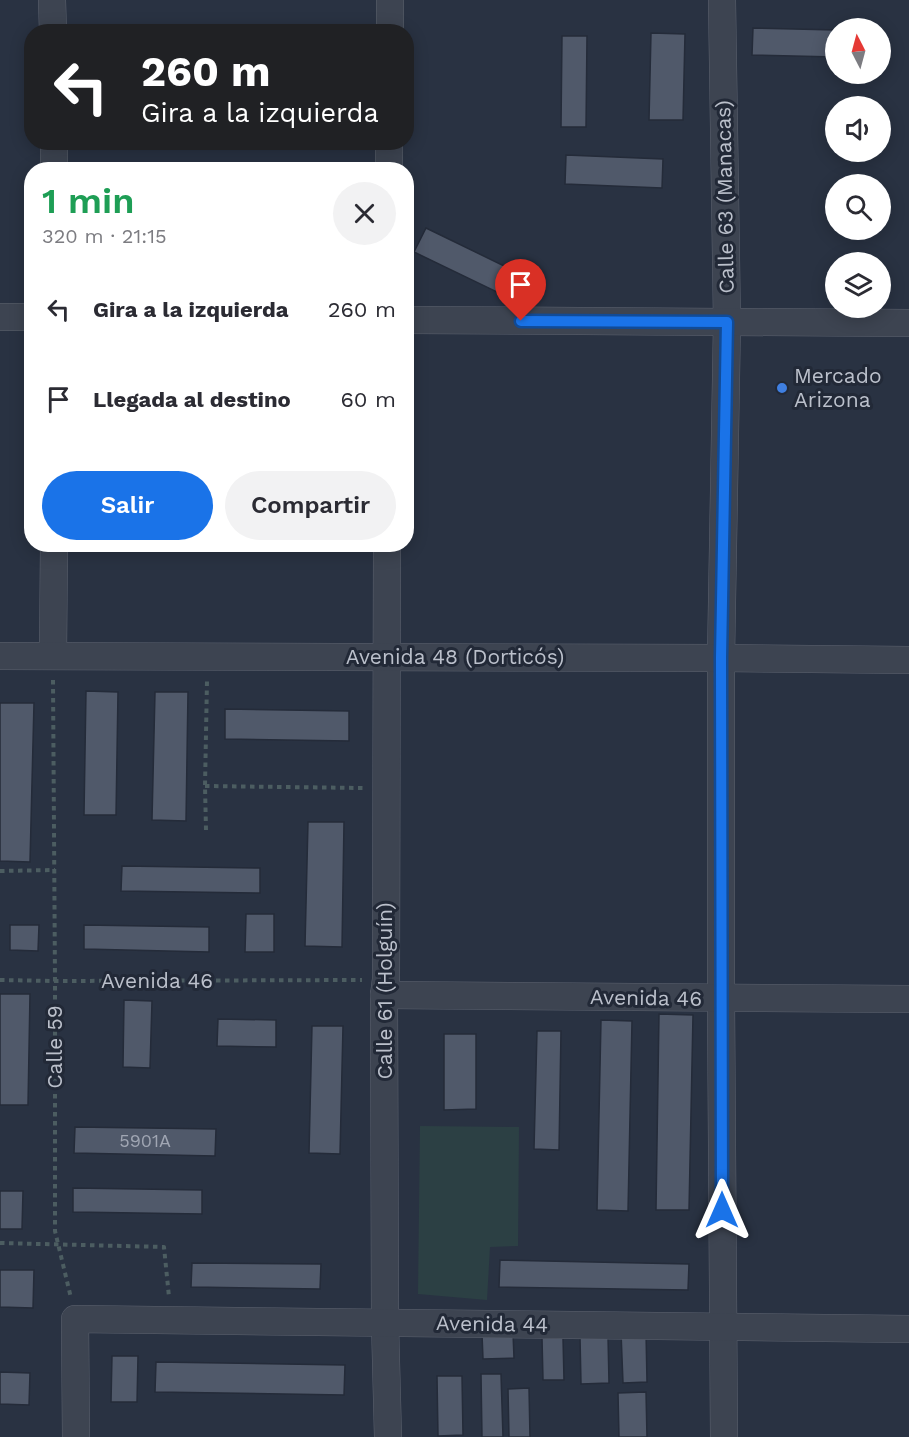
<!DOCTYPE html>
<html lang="es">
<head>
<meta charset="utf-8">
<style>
	:root { --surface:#fff; --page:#f2f2f3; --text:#2b2b33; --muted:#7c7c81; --accent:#1a73e8 }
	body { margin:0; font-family:"Work Sans",sans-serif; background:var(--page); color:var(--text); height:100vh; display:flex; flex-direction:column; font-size:22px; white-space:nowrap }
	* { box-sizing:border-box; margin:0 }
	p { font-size:20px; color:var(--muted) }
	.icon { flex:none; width:33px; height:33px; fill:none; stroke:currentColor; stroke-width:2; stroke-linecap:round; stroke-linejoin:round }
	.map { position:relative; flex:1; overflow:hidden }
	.side { position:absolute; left:24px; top:162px; width:390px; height:390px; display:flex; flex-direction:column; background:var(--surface); border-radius:24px; box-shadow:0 3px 15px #0003 }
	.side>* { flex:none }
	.guide { position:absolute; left:24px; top:24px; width:390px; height:126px; border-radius:24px; box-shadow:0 3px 15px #0003; background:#202124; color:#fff; overflow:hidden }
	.needle { width:39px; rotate:354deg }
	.controls { position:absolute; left:825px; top:18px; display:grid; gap:12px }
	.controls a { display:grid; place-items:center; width:66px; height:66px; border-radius:50%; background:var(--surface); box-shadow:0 3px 15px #0003; font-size:30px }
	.pin { position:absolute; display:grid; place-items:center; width:51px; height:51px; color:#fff; margin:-62px -26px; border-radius:50% 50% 50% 0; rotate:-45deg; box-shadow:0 0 6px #0007 }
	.pin .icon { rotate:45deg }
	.me { position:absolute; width:66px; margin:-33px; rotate:0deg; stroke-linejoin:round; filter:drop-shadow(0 0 4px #0008) }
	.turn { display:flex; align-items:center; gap:21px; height:126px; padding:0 18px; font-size:27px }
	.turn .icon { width:78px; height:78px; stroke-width:2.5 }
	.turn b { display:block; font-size:42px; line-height:51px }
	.round { display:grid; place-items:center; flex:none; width:63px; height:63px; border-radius:32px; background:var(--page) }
	.overview { display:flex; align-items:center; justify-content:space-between; height:102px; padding:0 18px }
	h1 { font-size:36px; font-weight:600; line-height:45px; color:#1e9e55 }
	.cta { display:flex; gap:12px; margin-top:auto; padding:12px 18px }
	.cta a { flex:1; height:69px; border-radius:36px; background:var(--accent); color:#fff; font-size:24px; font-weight:600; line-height:69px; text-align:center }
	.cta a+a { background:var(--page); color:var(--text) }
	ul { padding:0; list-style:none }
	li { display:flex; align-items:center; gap:18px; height:90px; padding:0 18px }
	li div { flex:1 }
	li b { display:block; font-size:22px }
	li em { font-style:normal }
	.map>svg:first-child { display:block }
</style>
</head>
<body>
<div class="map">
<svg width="909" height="1437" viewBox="0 0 909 1437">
	<rect width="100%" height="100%" fill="#293242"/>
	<path fill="#2c4044" d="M420,1126l99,1 -1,119 -28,1 -3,53 -69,-6z"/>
	<g fill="#50596a" stroke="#242b39" stroke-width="1.5">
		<path d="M753,28l83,2v27l-84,-2z"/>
		<path d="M651,33l34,1 -2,86h-34z"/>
		<path d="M562,36h25l-1,91h-25z"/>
		<path d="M566,155l97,4 -1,29 -97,-4z"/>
		<path d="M426,228l107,52 -11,24 -108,-52z"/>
		<path d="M86,691l32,1 -2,123h-32z"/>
		<path d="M155,692h33l-2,129 -34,-1z"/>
		<path d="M0,703h34l-4,159 -30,-1z"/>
		<path d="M225,709l124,2v30l-124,-2z"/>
		<path d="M308,822h36l-2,125 -37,-1z"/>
		<path d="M122,866l138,2v25l-139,-2z"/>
		<path d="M246,914h28v38h-29z"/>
		<path d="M10,925h29l-1,26 -28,-1z"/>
		<path d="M84,925l125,2v25l-125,-3z"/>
		<path d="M0,994h30l-2,111h-28z"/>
		<path d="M124,1000l28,1 -2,67 -27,-1z"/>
		<path d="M659,1014l34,1 -4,195h-33z"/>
		<path d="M218,1019l58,1v27l-59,-1z"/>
		<path d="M601,1020l31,1 -4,190 -31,-1z"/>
		<path d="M312,1026h31l-3,128 -31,-1z"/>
		<path d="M537,1031h24l-2,119 -25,-1z"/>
		<path d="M444,1034h32v75l-32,1z"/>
		<path d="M75,1127l141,2 -1,27 -141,-3z"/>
		<path d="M73,1188l129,2v24l-129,-2z"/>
		<path d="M0,1191h23l-1,38h-22z"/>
		<path d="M500,1260l189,4 -1,26 -189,-3z"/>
		<path d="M192,1263l129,1 -1,25 -129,-2z"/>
		<path d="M0,1270h34l-1,38 -33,-1z"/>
		<path d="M621,1332h25l1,50 -24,1z"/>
		<path d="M513,1333l1,25 -31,1 -1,-25z"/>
		<path d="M608,1336l1,47 -28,1 -1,-47z"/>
		<path d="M542,1338h21l1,42h-21z"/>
		<path d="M112,1356h26l-1,46h-26z"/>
		<path d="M156,1362l189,3 -1,30 -189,-3z"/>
		<path d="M0,1372l30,1 -1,32 -29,-1z"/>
		<path d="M481,1374h20l2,63h-21z"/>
		<path d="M437,1376h25l1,59 -25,1z"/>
		<path d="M529,1388l1,49h-21l-1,-48z"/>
		<path d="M646,1392l1,45h-28l-1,-44z"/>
	</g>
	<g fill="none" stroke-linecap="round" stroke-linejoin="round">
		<defs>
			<g id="minor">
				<path d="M52,0l1,32"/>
				<path d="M722,0l5,322 -6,336v341l3,438"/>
				<path d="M390,32v-32"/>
				<path d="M54,142v28"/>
				<path d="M389,170v-28"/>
				<path d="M0,317h32"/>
				<path d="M406,320l503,3"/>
				<path d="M387,544l-1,435 -2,16 1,328 3,114"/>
				<path d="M53,655l1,-111"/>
				<path d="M0,656l721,2 188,2"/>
				<path d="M384,995l525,4"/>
				<path d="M76,1437l-1,-118 834,10"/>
			</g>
		</defs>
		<use href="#minor" stroke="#5c626f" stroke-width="28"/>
		<g stroke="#4c5d61" stroke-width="4" stroke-dasharray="4.5 4.5" stroke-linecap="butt">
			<path d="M53,680l2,301v250l16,67"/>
			<path d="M205,786l158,2"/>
			<path d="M206,830l-1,-44 2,-105"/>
			<path d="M0,871l55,-1"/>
			<path d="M0,980l55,1 307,-1"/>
			<path d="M0,1243l164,4 5,50"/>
		</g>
		<use href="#minor" stroke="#3d4451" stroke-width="27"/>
	</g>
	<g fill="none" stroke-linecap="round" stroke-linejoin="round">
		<defs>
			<path id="route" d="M521,321l206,1 -6,336 1,552"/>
		</defs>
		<use href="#route" stroke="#114b97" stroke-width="15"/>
		<use href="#route" stroke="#1a73e8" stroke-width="10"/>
	</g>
	<circle fill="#3f7fe0" stroke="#222937" stroke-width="2" cx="782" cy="388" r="6"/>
	<g text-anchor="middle" stroke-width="6" stroke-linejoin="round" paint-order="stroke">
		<g font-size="18" fill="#a0a6b3">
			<text x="145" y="1147">5901A</text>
		</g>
		<g font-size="21" fill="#bbc0cb" stroke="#222937">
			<text transform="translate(725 197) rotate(-91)" y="7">Calle 63 (Manacas)</text>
			<text x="455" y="664">Avenida 48 (Dorticós)</text>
			<text x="157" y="988">Avenida 46</text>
			<text transform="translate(385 991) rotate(-90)" y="7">Calle 61 (Holguín)</text>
			<text transform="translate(646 998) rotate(1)" y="7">Avenida 46</text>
			<text transform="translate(55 1047) rotate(-90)" y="7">Calle 59</text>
			<text transform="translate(492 1324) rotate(1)" y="7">Avenida 44</text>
		</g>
		<g font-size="21" fill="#bbc0cb" stroke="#222937" text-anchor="start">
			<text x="794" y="383">Mercado<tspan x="794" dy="24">Arizona</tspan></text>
		</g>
	</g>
</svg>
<div class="controls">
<a><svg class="needle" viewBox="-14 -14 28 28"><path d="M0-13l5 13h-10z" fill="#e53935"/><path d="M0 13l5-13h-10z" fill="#7c7c81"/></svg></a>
<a><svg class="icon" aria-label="sound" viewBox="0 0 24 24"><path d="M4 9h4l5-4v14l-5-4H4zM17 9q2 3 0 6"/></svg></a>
<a><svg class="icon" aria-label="search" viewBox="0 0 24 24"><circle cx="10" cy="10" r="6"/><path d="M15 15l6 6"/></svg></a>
<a><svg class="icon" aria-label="layers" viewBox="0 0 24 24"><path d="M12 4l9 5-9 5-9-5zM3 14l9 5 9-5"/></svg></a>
</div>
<div class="pin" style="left:521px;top:321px;background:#d93025"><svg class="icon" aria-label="arrive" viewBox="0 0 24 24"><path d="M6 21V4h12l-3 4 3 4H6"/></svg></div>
<svg class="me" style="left:722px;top:1210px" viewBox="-20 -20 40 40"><path d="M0-17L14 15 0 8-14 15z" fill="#1a73e8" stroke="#fff" stroke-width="4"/></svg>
<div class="guide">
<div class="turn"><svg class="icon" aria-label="left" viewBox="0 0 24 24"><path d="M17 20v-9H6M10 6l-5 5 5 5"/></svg><div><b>260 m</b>Gira a la izquierda</div></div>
</div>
<section class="side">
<div class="overview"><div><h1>1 min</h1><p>320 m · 21:15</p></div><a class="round"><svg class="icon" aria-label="close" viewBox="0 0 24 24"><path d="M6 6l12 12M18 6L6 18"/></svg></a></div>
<ul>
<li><svg class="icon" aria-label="left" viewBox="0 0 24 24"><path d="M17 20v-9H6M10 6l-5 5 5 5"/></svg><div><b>Gira a la izquierda</b></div><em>260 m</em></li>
<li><svg class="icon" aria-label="arrive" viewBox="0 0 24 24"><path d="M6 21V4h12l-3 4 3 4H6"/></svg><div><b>Llegada al destino</b></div><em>60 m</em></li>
</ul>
<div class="cta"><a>Salir</a><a>Compartir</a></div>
</section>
</div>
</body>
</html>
